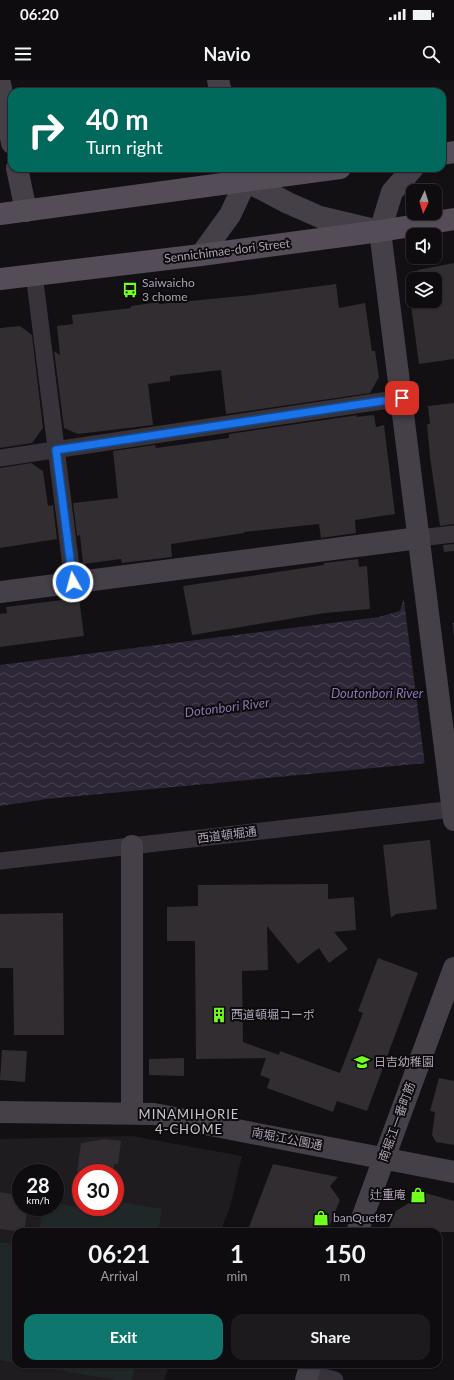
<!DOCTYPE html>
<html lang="en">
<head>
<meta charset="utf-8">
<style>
	:root { --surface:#0e0c0e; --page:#1c1a1c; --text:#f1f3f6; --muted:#9b9b9e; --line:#2e2c2e; --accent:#0f766e }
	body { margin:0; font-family:Lato,"Noto Sans JP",sans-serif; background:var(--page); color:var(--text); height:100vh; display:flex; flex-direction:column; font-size:15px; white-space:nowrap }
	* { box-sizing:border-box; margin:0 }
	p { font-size:13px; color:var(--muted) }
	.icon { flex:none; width:22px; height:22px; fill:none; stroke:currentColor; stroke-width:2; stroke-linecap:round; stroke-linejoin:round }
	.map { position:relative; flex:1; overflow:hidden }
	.panel { position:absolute; left:12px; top:1148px; width:430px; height:140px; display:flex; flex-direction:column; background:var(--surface); border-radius:12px; box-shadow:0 1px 3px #0004,0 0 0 1px var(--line) }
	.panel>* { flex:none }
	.top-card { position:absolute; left:8px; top:8px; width:438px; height:84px; border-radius:12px; box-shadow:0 1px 3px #0004,0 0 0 1px var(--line); background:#00695c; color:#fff; overflow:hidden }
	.needle { width:26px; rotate:184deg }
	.tools { position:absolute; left:406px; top:104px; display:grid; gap:8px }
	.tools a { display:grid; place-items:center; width:36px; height:36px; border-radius:8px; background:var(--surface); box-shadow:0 1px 3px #0004,0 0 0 1px var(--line); font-size:20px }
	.speed { position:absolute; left:12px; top:1084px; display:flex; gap:8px; font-size:20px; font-weight:700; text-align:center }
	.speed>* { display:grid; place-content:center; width:52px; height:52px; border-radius:50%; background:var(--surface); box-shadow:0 1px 3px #0004,0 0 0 1px var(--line); line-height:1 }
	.speed small { font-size:10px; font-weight:400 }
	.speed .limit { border:6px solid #d22; background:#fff; color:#111 }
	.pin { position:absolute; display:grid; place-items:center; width:34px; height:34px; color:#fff; margin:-17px; border-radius:8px; box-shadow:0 2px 6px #0006 }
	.me { position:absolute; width:44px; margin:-22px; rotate:353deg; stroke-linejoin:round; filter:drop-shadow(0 0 3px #0008) }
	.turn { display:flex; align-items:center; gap:14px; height:84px; padding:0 12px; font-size:18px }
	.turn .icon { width:52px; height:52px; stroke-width:2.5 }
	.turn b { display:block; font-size:28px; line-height:34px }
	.eta { display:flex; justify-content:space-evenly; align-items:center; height:68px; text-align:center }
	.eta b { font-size:24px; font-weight:700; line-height:28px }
	.primary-button { display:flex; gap:8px; margin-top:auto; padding:8px 12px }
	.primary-button a { flex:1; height:46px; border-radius:12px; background:var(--accent); color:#fff; font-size:16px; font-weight:700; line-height:46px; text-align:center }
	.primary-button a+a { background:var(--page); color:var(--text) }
	.status { display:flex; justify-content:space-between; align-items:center; height:28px; padding:0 20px; background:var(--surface); direction:ltr }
	.status svg { height:11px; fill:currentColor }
	header { display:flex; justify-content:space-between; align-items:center; height:52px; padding:0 12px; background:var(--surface); font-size:18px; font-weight:700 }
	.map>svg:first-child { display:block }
</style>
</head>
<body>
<div class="status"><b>06:20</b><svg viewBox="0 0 49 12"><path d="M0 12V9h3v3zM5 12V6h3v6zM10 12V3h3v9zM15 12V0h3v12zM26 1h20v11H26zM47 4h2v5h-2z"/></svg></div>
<header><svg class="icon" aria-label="menu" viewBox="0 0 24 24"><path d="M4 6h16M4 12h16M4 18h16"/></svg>Navio<svg class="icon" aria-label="search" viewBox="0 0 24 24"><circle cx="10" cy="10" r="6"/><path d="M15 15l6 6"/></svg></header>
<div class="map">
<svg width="454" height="1300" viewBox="0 0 454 1300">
	<defs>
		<pattern id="water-waves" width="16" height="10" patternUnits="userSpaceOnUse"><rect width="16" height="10" fill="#2d2636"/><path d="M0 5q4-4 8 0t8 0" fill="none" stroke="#494251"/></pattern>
	</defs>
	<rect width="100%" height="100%" fill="#121012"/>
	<path fill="#1f1c1f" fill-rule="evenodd" d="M132,1056l110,20 -12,51 -10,25h-204v132h154l-6,16h-164v-241zM21,1093h34v34h-34zM81,1093h34v34h-34z"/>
	<g fill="#1f2728">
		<path d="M115,1121l47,8 -4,23h-119l4,-25h12v-4l33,6 1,-2h26z"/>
		<path d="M0,1162l16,2v119l-16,-3z"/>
		<path d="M24,1284h111l-3,16h-16z"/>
	</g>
	<path fill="url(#water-waves)" d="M405,515l44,29 5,-1v122l-28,18 -379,36 -47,7v-141l379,-48 21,-6z"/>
	<path fill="#121012" d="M403,513h3l44,29 2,-1 2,16v110l-29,18z"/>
	<g fill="#312d31" fill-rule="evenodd">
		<path d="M454,183v96l-35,5 -11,-80 10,-14zM413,199h22v22h-22z"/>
		<path d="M336,204l3,24 26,-5 7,48h3l4,26 -9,16 -144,21 -5,-44 -51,6v5l-22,3 5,41 -75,9 -14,-6 -10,-77 6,4 -3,-29 16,-2 -1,-9 59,-7v-2l28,-4v2l93,-9z"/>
		<path d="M20,246l12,9 11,93 -11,15 -32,5v-120z"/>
		<path d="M454,323v121l-14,2 -10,-69 -3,-33h3l-2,-18z"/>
		<path d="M358,335l-2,2 18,-2 2,12 8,-2 11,89 -40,6 1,13 -35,5 -2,-14 -75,8v1l-73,11 1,13 -50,6 -1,-4 -38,5 -3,-29 -3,1 -4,-33 45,-5 -5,-47 42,-6 1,3 73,-10v-4z"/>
		<path d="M31,383l12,8 5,35 5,-1 4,34 -57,9v-80z"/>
		<path d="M454,464v7l-10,1 -1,-7z"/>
		<path d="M358,479l1,8 8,-1 3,43 -45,4 -133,22 -9,-49 141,-21v-2z"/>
		<path d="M79,518l5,38 -84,11v-33l7,-1 -1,-6z"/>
		<path d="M430,760l7,69 -41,5 -5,4 -8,-73z"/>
		<path d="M328,804v15l26,-2 2,33 -22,2 14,17 -19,14 -10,-15 -21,16 -31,-38 1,44 -26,1 1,71 36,13 1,-4 60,22 23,-60 -5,-2 20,-53 40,15 -51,138 -30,-10 -4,11 -66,-24 3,-9 -10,-4 6,-17 -70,1 -1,-118h-28v-34l31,-1v-21z"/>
		<path d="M63,833l1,122h-50l-1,-67h-13v-54z"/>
		<path d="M2,970l25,1 -2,31 -25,-2z"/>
		<path d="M184,978v18l-35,-1v-16z"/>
		<path d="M439,998l15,3v64l-18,-3 -4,-7 3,-23 -5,-1z"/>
		<path d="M106,1059l15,2 -3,23h-4l-1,9h-36l4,-30z"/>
		<path d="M273,1084l65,13 -8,9 10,14 -13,32h-80z"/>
		<path d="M0,1112l21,4v11h7l-4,25 -24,-3z"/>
		<path d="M425,1113l29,8v31h-67l9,-21z"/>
	</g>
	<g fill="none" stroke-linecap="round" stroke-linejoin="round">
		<g stroke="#38333a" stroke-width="17">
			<path d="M34,194l39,308"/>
			<path d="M0,378l402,-60"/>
			<path d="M419,458l35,-4"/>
			<path d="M0,781l454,-52"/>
			<path d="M308,1293l27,7"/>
		</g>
		<g stroke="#453f48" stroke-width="22">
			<path d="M218,0l3,12"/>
			<path d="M0,4l12,59"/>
			<path d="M17,88l9,43"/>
			<path d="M413,88l-21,24 -12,39 74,589"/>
			<path d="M246,101l42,22 32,14 59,14"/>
			<path d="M201,175l29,-40 16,-34 -3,-13"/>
			<path d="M0,512l419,-54"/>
			<path d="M132,766v267"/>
			<path d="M0,1032l154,2 300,58"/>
			<path d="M357,1152l97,-264"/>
			<path d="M306,1300l5,-16"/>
		</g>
		<g stroke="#544d57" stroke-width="22">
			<path d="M442,74l12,-2"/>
			<path d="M0,134l340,-46"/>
			<path d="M0,199l201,-24 179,-24 74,-12"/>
		</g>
	</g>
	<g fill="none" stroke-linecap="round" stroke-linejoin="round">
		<defs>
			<path id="route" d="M73,502l-17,-132 346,-52"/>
		</defs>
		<use href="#route" stroke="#114b97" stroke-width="10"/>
		<use href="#route" stroke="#1a73e8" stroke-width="7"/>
	</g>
	<defs>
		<symbol id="bus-bare" viewBox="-9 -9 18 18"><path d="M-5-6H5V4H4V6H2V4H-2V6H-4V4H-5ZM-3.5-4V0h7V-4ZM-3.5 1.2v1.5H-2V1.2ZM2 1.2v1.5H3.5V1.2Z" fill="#71ff1c" stroke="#0d0c0d" stroke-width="2.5" paint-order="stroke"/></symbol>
		<symbol id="building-bare" viewBox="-9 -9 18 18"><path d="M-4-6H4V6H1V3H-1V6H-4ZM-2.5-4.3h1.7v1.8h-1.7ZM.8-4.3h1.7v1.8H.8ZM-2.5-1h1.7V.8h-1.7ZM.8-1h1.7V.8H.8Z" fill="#71ff1c" stroke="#0d0c0d" stroke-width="2.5" paint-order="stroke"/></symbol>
		<symbol id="school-bare" viewBox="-9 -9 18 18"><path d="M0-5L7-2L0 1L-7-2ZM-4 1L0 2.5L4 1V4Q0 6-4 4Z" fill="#71ff1c" stroke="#0d0c0d" stroke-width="2.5" paint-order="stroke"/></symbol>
		<symbol id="shop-bare" viewBox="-9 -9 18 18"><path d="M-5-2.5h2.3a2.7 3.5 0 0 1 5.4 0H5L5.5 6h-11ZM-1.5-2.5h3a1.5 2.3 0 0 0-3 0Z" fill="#71ff1c" stroke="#0d0c0d" stroke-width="2.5" paint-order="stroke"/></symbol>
	</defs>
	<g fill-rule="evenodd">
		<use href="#bus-bare" x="119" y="199" width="22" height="22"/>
		<use href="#building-bare" x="208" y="924" width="22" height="22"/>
		<use href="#school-bare" x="351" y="971" width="22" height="22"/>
		<use href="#shop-bare" x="407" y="1104" width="22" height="22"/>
		<use href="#shop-bare" x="310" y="1127" width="22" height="22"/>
	</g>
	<g text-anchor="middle" stroke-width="4" stroke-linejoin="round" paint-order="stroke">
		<g font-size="12" fill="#ada0b4" stroke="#0d0c0d">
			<text transform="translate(227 171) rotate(-7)" y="4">Sennichimae-dori Street</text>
			<text transform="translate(227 755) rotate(-7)" y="4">西道頓堀通</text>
			<text transform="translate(397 1042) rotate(-70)" y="4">南堀江一番町筋</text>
			<text transform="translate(287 1059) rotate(11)" y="4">南堀江公園通</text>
		</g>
		<g font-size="12" fill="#ada0b4" stroke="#0d0c0d" text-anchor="start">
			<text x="142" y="207">Saiwaicho<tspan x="142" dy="14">3 chome</tspan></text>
			<text x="231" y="939">西道頓堀コーポ</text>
			<text x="374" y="986">日吉幼稚園</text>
			<text x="406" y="1119" text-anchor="end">辻重庵</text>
			<text x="333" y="1142">banQuet87</text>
		</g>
		<g font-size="13" font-style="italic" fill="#8f74b3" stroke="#0d0c0d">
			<text x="377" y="618">Doutonbori River</text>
			<text transform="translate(227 627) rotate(-7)" y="5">Dotonbori River</text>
		</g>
		<g font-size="13" letter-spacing="1" fill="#ccc2d0" stroke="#0d0c0d">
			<text x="189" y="1039">MINAMIHORIE<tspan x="189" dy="15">4-CHOME</tspan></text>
		</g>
	</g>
</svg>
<div class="tools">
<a><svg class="needle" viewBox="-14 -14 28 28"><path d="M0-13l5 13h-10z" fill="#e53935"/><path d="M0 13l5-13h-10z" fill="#9b9b9e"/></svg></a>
<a><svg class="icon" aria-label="sound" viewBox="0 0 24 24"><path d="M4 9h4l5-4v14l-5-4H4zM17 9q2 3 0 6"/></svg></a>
<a><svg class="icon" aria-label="layers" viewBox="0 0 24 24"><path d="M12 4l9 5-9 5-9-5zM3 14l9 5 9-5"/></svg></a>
</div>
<div class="speed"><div>28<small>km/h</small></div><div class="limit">30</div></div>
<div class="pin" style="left:402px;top:318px;background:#d93025"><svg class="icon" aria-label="arrive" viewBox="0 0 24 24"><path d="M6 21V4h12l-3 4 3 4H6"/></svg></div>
<svg class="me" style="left:73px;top:502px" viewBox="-20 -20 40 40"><circle r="17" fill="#1a73e8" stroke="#fff" stroke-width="3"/><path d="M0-11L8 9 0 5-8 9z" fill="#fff"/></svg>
<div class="top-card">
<div class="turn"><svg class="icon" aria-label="right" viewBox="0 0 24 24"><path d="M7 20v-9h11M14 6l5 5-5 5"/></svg><div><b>40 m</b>Turn right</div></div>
</div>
<section class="panel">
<div class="eta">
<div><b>06:21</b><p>Arrival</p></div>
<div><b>1</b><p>min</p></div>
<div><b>150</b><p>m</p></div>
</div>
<div class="primary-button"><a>Exit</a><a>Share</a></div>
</section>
</div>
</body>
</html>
